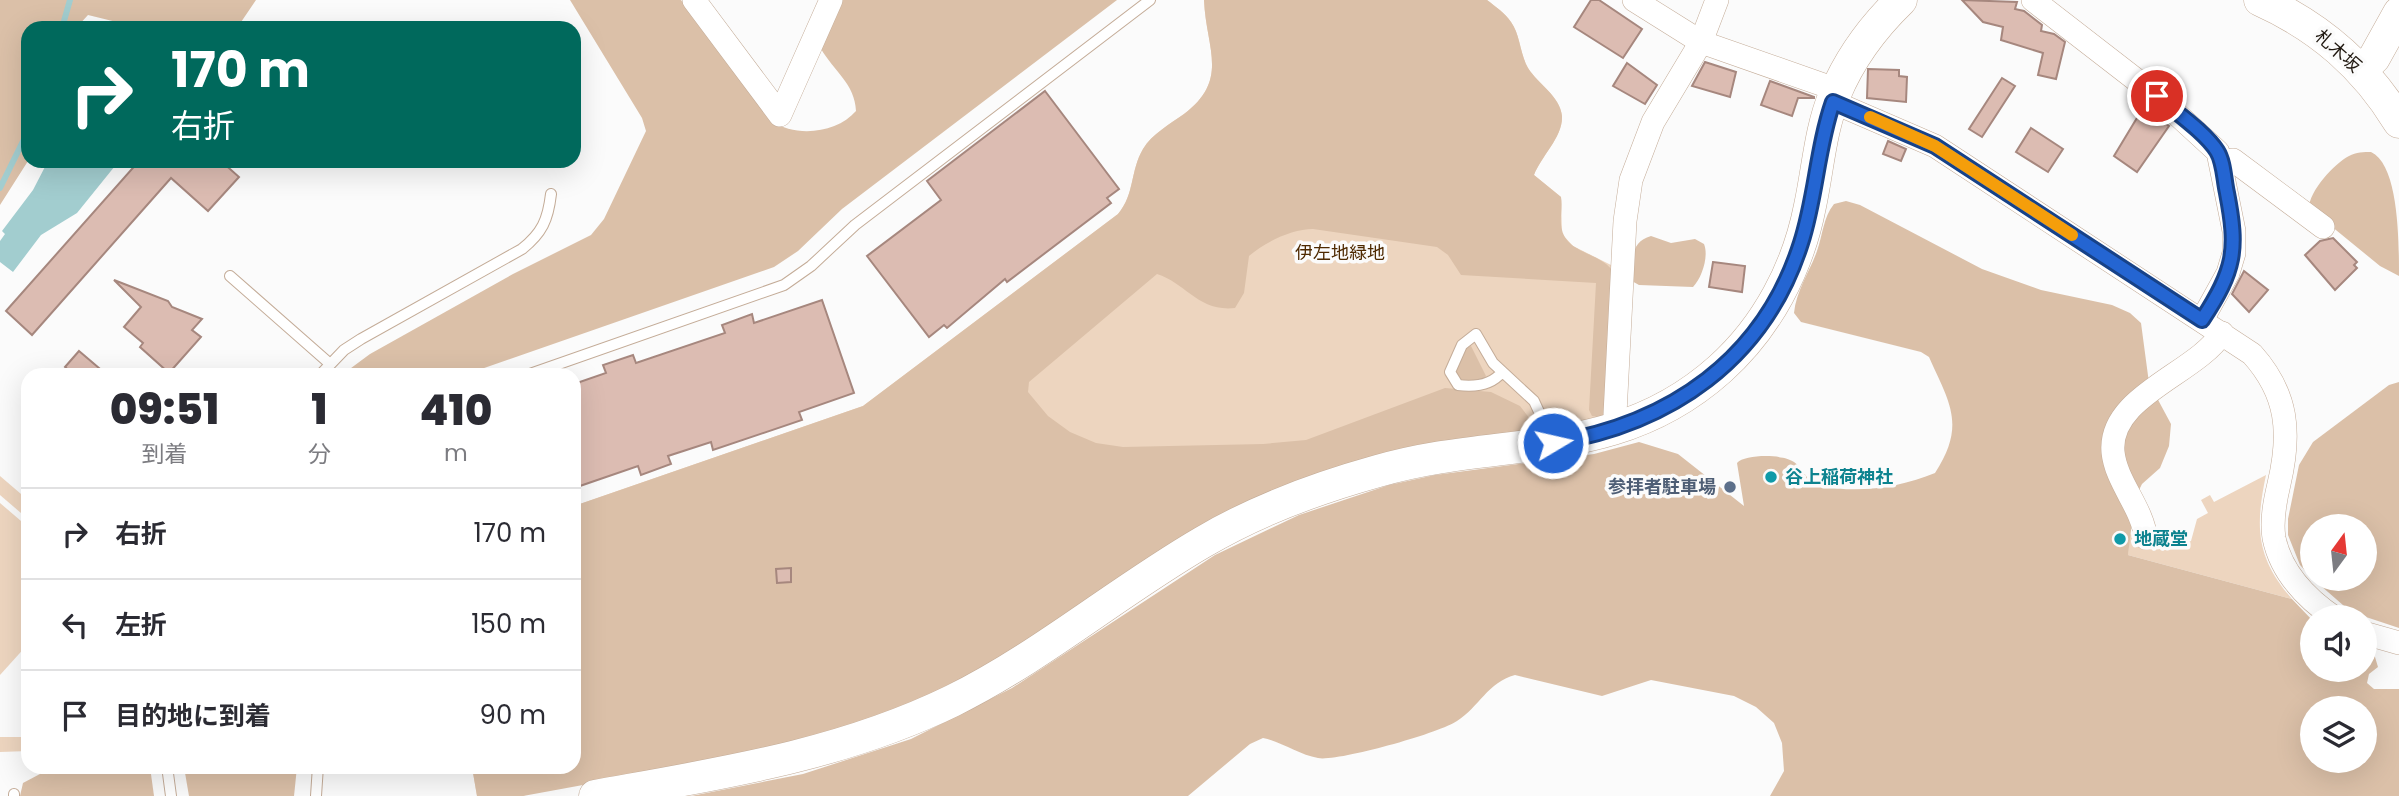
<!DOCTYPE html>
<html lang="ja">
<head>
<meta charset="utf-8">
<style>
	:root { --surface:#fff; --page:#f7f7f7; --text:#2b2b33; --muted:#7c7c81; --line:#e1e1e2 }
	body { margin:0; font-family:Poppins,"Noto Sans JP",sans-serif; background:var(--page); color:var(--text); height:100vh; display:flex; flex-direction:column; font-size:26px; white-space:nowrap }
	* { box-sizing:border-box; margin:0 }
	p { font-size:23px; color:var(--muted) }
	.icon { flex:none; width:38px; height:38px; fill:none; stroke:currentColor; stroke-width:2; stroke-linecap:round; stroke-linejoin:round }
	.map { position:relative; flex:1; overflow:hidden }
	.panel { position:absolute; left:21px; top:368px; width:560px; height:406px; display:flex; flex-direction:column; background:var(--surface); border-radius:21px; box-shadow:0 7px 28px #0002 }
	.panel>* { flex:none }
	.top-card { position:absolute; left:21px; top:21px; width:560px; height:147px; border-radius:21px; box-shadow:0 7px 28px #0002; background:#00695c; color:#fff; overflow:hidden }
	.needle { width:46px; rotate:15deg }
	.fabs { position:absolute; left:2300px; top:514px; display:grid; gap:14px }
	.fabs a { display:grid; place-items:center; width:77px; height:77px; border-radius:50%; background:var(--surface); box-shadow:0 7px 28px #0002; font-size:35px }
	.pin { position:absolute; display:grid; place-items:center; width:60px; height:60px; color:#fff; margin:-30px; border:4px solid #fff; border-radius:50%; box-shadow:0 2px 7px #0007 }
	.me { position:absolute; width:77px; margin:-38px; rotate:81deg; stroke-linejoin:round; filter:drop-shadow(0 0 5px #0008) }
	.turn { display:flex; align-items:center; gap:24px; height:147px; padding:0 35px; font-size:32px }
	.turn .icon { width:91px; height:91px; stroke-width:2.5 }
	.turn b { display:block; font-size:49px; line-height:60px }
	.eta { display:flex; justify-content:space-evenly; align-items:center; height:119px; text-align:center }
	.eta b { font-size:42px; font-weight:800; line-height:49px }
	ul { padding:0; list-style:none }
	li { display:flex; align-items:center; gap:21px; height:91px; padding:0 35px; border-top:2px solid var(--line) }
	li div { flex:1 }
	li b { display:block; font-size:26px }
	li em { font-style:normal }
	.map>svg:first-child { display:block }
</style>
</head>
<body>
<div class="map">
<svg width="2399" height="796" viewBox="0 0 2399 796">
	<rect width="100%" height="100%" fill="#fbfbfb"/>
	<g fill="#edd5bf">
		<path d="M1204,0h283c9,7 18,13 24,22 9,12 9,32 17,46 10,16 32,28 34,48 1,21 -21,40 -28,59l27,22 1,37 11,12 38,19 -8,153 -16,7 -109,13 -955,358h-46l-5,-29 102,-1v-260l289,-100 255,-192c17,-20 12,-43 25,-65 9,-15 27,-25 41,-35 46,-35 22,-65 20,-114z"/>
		<path d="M2266,475c-11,52 -10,83 26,124l-164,-44 1,-21 25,6 17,-8 8,14 12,-5 6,-22 11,-6 -7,-13 9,-5 4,7z"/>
		<path d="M0,476l28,24v19l-28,-24z"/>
		<path d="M0,503l28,24v117l-28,31z"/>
		<path d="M0,737h28v14l-28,1z"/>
	</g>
	<g fill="#dbc0a8" fill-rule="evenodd">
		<path d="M0,0h256l-19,28h-96l-53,-13 -12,13h-48v133l-28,44z"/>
		<path d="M570,0h111l91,121c24,17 65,12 84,-10 -1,-27 -22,-40 -35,-62l18,-49h278l-275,209 -44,42 -24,16 -307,107h-124l27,-20 143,-80 78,-39 13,-16 42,-88 -4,-13z"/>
		<path d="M1204,0h283c9,7 18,13 24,22 9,12 9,32 17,46 10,16 32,28 34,48 1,21 -21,40 -28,59l27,22c2,12 -2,22 1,33 6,25 42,22 53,45l-7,128 -5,15 -11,-2 -3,-6 7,-127 -135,-8 -13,-20 -11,-8 -124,-18c-21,0 -48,13 -64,27l-5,37 -9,15c-37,4 -49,-25 -78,-34l-128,108 -1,10 20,24 22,16 26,11 27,4 140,-3 43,-4 139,-52 46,4 29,14 10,13 -3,10 -6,5 -139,22 -434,232 -100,42 -107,26 -218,40h-46l-5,-29 102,-1v-260l289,-100 255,-192c17,-20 12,-43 25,-65 9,-15 27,-25 41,-35 46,-35 22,-65 20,-114z"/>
		<path d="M2371,152c28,13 28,89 28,124l-19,-10 -71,-58c0,-17 26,-45 40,-52 7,-4 15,-4 22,-4z"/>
		<path d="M1846,201l14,4 122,64 59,21 71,15 18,8 11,10 8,60 22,41 -2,22 -9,22 -18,16 -7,14 -7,57 164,44 20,21v50h52v-21l11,8 3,10 -9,7 -2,9 7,6h25v107h-629l14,-25 -2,-28 -8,-20 -18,-16 -22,-11 -83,-16 -49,16 -87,-21c-27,7 -36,32 -58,46 -17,12 -120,41 -139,37 -19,-3 -36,-16 -55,-20l-13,6 -62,52h-497l112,-22 108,-35 101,-51 203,-133 84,-40 90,-30 46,-10 159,-21 45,-12 39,12 66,52 -7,-43c8,-9 47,-9 57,-1 11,8 12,21 28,24 36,8 79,1 113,-13 31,-48 15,-69 -6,-116l-8,-5 -120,-30 -7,-9c2,-22 16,-42 23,-62 6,-17 6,-33 17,-47zM2312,709h52v52h-52z"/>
		<path d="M1651,236l20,7 24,-4 9,5c5,12 -2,34 -11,43l-54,-2 -9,-5c2,-19 0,-38 21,-44z"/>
		<path d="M1471,346l15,30 -4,4 -22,1 -4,-4v-11l10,-18z"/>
		<path d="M2399,382v246l-48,-16 -38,-33h51v-52h-52v51l-12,-13 -12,-30v-16l11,-54 14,-23 76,-57z"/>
		<path d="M55,766l95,1 4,29h-134l3,-13z"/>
		<path d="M184,767h113l-3,29h-105z"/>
	</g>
	<path fill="#a2cdcf" d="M48,161h71l-42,52 -36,22 -28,37 -13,-10v-21l5,-7 -3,-3 31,-41z"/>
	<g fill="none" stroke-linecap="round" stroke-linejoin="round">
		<g stroke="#a2cdcf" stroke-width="6">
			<path d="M62,28l8,-28"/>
			<path d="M0,188l28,-57"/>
		</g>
	</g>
	<g fill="#dcbcb2" stroke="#a6877e" stroke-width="2">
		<path d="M1591,0h8l43,29 -19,29 -49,-31z"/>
		<path d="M1962,0l55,2 -2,7 9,2 18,14 -1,6 13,3 11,8 -9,37 -18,-4 5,-22 -42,-13 2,-13 -20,-5z"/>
		<path d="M1705,62l31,10 -6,25 -38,-11z"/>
		<path d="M1627,63l30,22 -12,19 -32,-18z"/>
		<path d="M1868,69l31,1v6l8,1 -1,25 -39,-4z"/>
		<path d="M2002,78l13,8 -33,51 -13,-8z"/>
		<path d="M1770,81l44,16v1h-16l-6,18 -31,-11z"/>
		<path d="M1045,91l74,98 -12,9 4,5 -104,79 -2,-3 -58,49 -3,-3 -15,12 -62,-81 74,-56 -14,-19z"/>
		<path d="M2143,108l26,18 -32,46 -23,-16z"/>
		<path d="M2031,128l32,21 -15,23 -32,-20z"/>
		<path d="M1888,141l18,8 -5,12 -18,-7z"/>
		<path d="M139,161h82l18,16 -31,34 -37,-33 -139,157 -26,-24z"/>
		<path d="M2333,238l24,24 -3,3 3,3 -22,22 -30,-35 15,-14z"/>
		<path d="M1713,262l32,4 -3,26 -33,-5z"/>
		<path d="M2244,271l24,19 -19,22 -17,-18z"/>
		<path d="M114,280l54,21 4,6 30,12 -10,11 9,7 -32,36 -29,-26 3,-4 -19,-16 17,-20z"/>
		<path d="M822,300l32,93 -55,19 3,8 -89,30 -2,-8 -43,14 3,8 -30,11 -3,-9 -64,22v-104l32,-11 -3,-8 30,-10 3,8 89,-30 -3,-8 30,-11 2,9z"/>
		<path d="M79,351l27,23h-33l-8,-7z"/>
		<path d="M791,568v14l-14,1 -1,-14z"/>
	</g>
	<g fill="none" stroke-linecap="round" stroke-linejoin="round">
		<defs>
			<g id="lane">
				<path d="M230,276l99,87"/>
				<path d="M1502,372c-11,14 -28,15 -44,13l-8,-13 12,-27 14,-11 17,29 41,38 18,39"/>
				<path d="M321,374l23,-24 17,-11 161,-90c20,-16 26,-29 29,-55"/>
				<path d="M530,374l254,-89 27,-19 44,-41 295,-225"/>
				<path d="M167,766l4,30"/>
				<path d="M14,794v2"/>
				<path d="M316,796l2,-30"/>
			</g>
			<g id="street">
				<path d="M694,0l86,115 51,-115"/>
				<path d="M1634,0l67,42 137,48"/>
				<path d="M2033,0l124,96 61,56 16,79v22l-6,20 -26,47"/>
				<path d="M1833,102l102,44 317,208c36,40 39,79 27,130 -4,17 -8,36 -5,54 7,34 33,61 61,80"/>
				<path d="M2221,163l12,-3 90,67"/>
				<path d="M1619,429l-4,-15 10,-193 6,-41 22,-58 48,-80 16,-42"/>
				<path d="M2146,538c-4,-31 -30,-56 -33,-86 -5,-56 83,-78 109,-119"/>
				<path d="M2364,633l35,10"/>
			</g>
			<g id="secondary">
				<path d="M2260,0c60,27 105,66 139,122"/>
				<path d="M2361,70l13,-12 25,-45"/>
				<path d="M595,796c122,-22 244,-40 357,-95 89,-44 165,-109 251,-159 54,-32 114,-54 175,-71 124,-36 237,-8 342,-102 47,-42 78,-101 90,-163 8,-37 10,-76 25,-112 15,-36 38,-67 66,-94"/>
			</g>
		</defs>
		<use href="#lane" stroke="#c4ac98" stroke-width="12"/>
		<use href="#street" stroke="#c4ac98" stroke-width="24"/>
		<use href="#secondary" stroke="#c4ac98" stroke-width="33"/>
		<use href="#lane" stroke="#fff" stroke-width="10"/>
		<use href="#street" stroke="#fff" stroke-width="23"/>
		<use href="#secondary" stroke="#fff" stroke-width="32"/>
	</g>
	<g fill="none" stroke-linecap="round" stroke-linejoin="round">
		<defs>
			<path id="route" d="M1553,443c117,-19 211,-83 248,-200 15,-46 16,-95 32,-141l102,44 267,174c33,-50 36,-70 25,-127 -3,-13 -3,-31 -10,-42 -12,-19 -43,-40 -60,-55"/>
		</defs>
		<use href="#route" stroke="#174288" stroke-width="18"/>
		<use href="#route" stroke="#2465d2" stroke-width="12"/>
		<path stroke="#f59e0b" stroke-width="12" d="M1870,117l65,29 137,89"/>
	</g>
	<g fill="#0f9aa8" stroke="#fbfbfb" stroke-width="2.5">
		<circle cx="1771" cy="477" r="7"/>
		<circle cx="2120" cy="539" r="7"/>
	</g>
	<circle fill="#5c6f8a" stroke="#fbfbfb" stroke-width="2.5" cx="1730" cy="487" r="7"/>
	<g text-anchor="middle" stroke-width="7" stroke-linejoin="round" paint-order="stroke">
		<g font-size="18" fill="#1f170f" stroke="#fbfbfb">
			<text transform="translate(2338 51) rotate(41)" y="6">札木坂</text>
		</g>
		<g font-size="18" fill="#4e2900" stroke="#fbfbfb">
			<text x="1340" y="259">伊左地緑地</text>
		</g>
		<g font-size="18" font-weight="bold" fill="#0d838f" stroke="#fbfbfb" text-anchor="start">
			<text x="1785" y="483">谷上稲荷神社</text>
			<text x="2134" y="545">地蔵堂</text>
		</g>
		<g font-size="18" font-weight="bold" fill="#4e5e75" stroke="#fbfbfb" text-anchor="end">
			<text x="1716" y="493">参拝者駐車場</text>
		</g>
	</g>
</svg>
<div class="fabs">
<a><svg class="needle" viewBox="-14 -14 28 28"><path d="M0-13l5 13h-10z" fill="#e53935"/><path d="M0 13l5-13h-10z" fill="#7c7c81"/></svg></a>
<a><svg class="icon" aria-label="sound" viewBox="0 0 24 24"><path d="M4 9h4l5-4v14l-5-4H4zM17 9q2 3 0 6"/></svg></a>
<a><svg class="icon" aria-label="layers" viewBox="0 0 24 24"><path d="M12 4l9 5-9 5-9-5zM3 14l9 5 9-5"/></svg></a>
</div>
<div class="pin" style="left:2157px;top:96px;background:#d93025"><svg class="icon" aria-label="arrive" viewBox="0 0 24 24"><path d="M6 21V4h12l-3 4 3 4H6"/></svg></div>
<svg class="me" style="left:1553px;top:443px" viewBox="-20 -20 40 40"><circle r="17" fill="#2465d2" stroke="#fff" stroke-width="3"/><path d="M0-11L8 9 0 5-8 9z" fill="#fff"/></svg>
<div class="top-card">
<div class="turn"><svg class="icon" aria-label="right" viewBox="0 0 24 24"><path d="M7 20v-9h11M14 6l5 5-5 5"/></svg><div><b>170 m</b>右折</div></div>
</div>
<section class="panel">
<div class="eta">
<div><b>09:51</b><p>到着</p></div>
<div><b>1</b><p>分</p></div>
<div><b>410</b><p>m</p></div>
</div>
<ul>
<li><svg class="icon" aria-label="right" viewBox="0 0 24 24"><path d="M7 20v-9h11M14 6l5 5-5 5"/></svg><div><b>右折</b></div><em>170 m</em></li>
<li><svg class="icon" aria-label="left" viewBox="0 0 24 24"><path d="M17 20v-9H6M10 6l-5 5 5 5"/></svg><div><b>左折</b></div><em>150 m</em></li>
<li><svg class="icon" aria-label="arrive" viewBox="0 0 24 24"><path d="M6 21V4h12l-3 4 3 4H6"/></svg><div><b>目的地に到着</b></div><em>90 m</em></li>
</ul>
</section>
</div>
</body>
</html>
